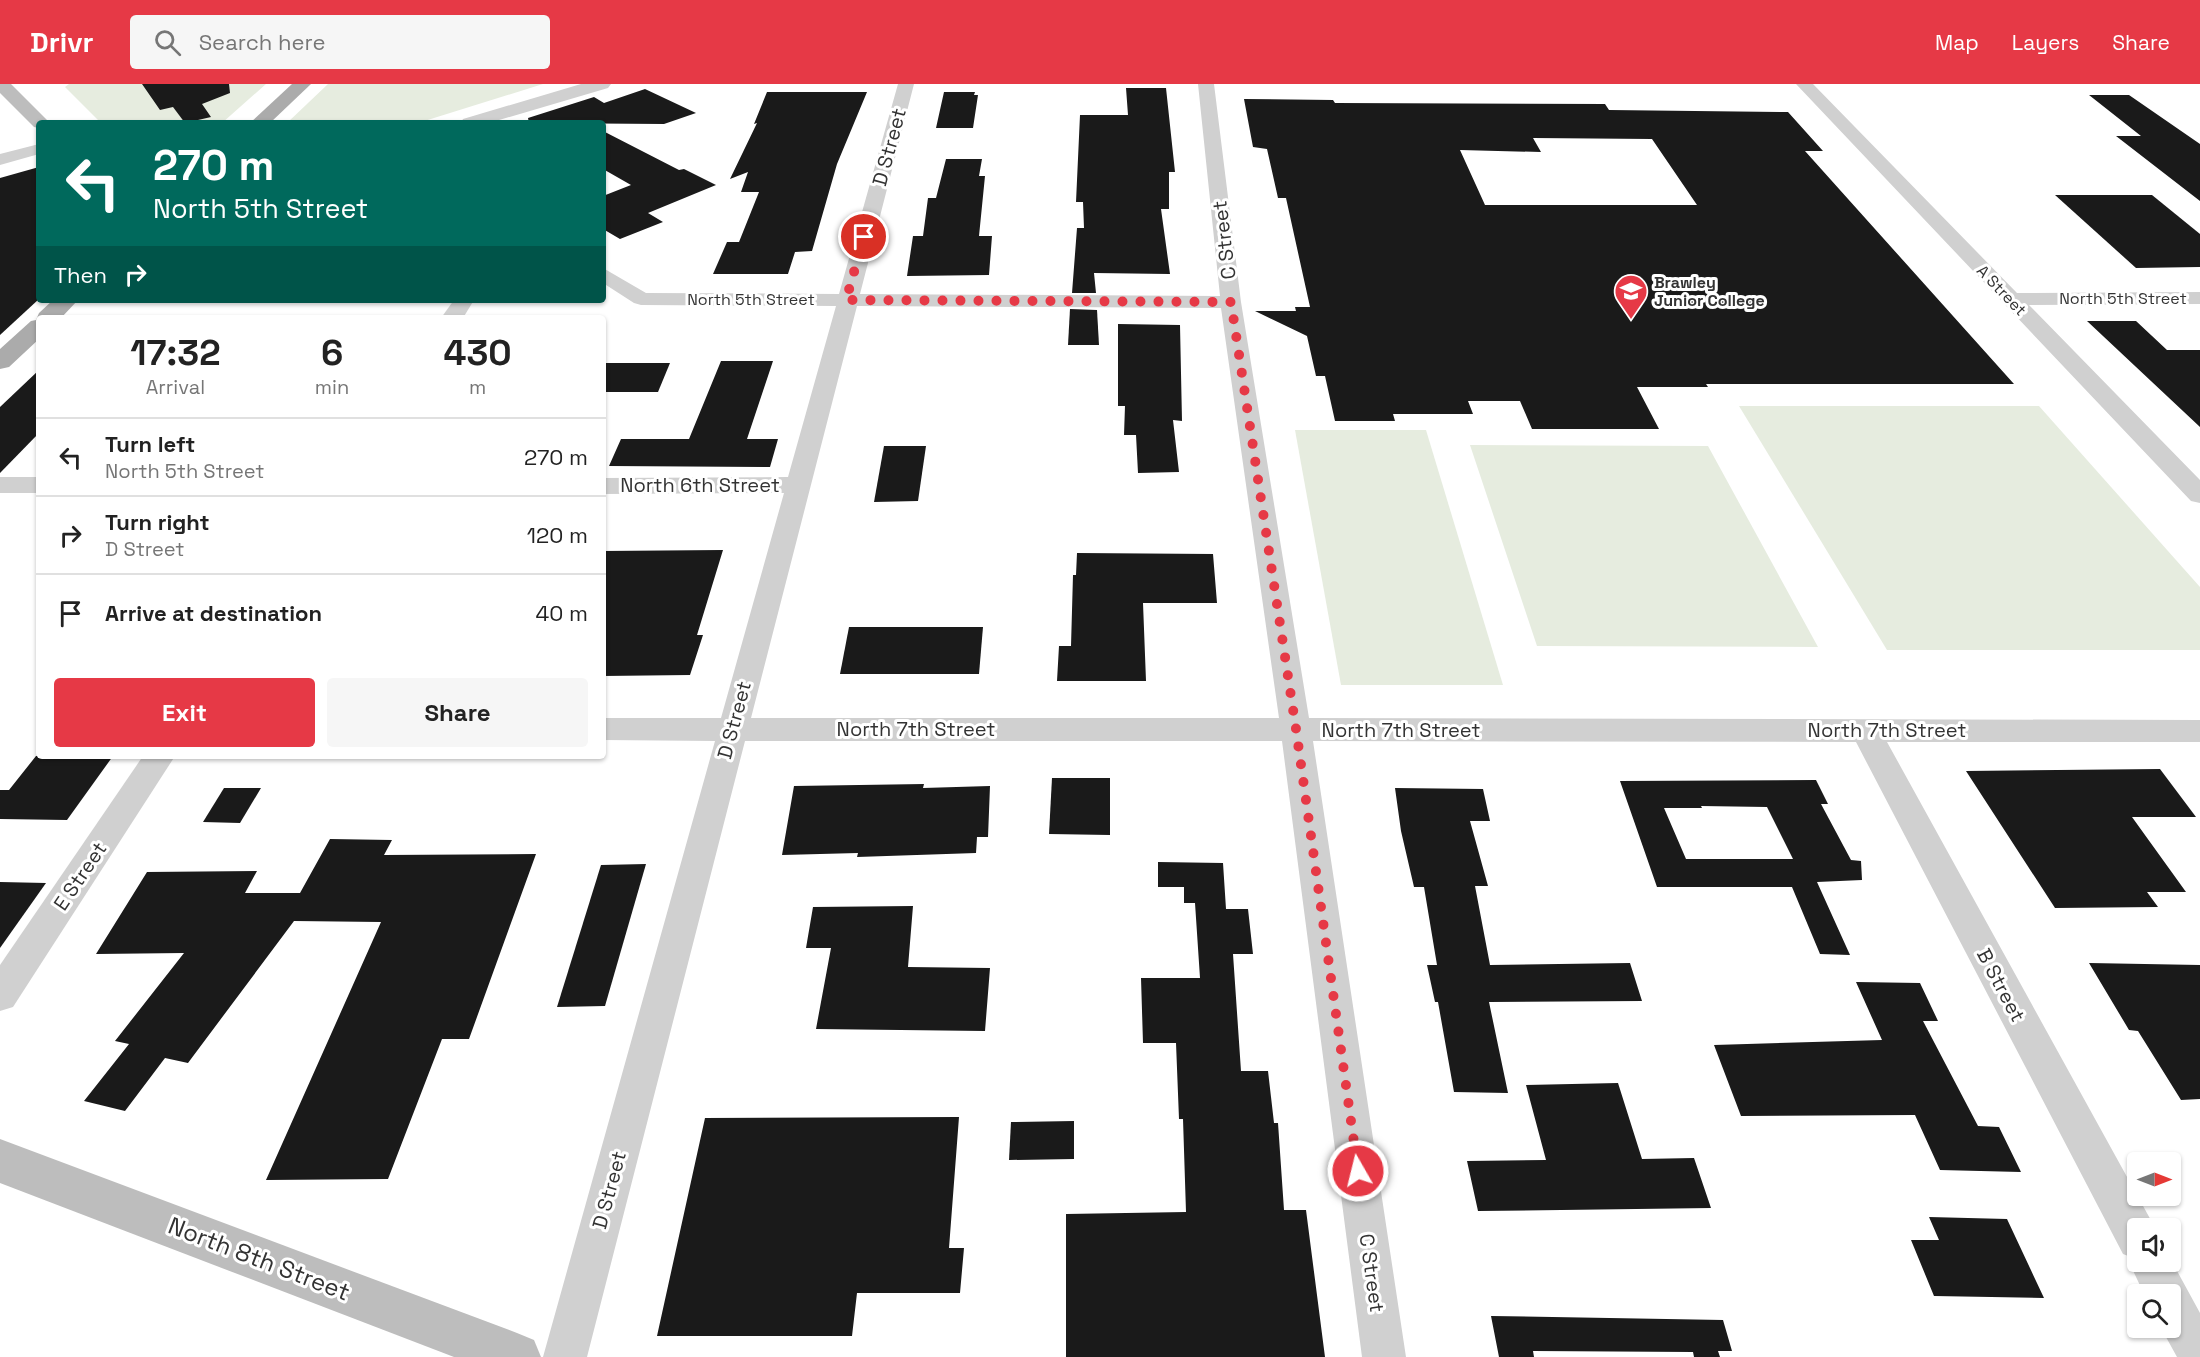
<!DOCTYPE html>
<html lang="en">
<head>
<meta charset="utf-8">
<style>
	:root { --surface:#fff; --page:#f6f6f6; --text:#222; --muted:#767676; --line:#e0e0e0; --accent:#e63946 }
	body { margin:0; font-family:"Space Grotesk",sans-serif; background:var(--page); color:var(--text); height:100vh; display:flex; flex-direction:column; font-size:22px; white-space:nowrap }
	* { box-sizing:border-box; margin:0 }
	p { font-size:20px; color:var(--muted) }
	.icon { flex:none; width:33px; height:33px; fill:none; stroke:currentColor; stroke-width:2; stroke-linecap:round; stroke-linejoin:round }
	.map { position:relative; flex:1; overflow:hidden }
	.panel { position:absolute; left:36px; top:231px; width:570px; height:444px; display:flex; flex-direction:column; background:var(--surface); border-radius:6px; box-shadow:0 2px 4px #0004 }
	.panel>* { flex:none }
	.hud { position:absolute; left:36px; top:36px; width:570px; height:183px; border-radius:6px; box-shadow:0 2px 4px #0004; background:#00695c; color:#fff; overflow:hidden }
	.needle { width:39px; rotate:90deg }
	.tools { position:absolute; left:2127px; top:1068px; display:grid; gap:12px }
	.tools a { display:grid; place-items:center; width:54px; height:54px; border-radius:6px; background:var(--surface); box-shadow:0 2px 4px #0004; font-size:30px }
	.pin { position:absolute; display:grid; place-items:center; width:51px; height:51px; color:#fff; margin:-26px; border:3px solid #fff; border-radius:50%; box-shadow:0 2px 6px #0007 }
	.me { position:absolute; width:66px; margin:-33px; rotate:352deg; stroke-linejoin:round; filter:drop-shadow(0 0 4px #0008) }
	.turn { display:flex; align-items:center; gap:21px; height:126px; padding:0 18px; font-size:27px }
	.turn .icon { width:78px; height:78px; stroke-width:2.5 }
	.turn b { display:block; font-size:42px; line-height:51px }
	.then { display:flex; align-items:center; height:57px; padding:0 18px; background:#0003; gap:12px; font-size:22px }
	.eta { display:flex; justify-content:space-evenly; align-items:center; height:102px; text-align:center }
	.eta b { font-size:36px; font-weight:800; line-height:42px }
	.cta { display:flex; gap:12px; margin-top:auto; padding:12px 18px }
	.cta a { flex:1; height:69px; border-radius:6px; background:var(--accent); color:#fff; font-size:24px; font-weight:800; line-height:69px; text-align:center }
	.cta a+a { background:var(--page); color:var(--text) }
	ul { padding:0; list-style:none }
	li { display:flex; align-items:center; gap:18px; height:78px; padding:0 18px; border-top:2px solid var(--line) }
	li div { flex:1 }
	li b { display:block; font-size:22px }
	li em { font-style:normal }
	header { display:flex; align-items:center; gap:36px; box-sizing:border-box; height:84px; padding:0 30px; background:var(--accent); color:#fff }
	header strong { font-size:28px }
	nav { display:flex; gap:33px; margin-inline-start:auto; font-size:21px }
	.search { width:420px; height:54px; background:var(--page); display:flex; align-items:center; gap:15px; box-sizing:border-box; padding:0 21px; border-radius:6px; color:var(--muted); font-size:22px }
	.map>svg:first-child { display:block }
</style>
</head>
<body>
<header>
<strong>Drivr</strong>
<div class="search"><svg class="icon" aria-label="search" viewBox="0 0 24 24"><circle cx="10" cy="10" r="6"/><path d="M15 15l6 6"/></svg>Search here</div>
<nav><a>Map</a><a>Layers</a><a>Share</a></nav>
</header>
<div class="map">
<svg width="2200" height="1273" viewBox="0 0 2200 1273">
	<rect width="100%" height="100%" fill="#fff"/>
	<g fill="#e6ecdf">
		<path d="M69,0h197l-44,39h-121l-36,-36z"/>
		<path d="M328,0h215l-125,39h-131z"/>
		<path d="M1739,322h300l161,181v63h-313z"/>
		<path d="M1295,346h131l77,255h-162z"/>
		<path d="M1470,361l238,1 110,201 -281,-1z"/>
	</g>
	<g fill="#1a1a1a" fill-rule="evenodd">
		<path d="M142,0h87l1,9 -28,11 9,13 -26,6 -12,-16 -13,3z"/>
		<path d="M1126,4h40l9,84h-6v37h-8l9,65 -76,-1 2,20h-24l5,-65h7l-1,-26h-7l4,-87h48z"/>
		<path d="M645,5l51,24 -32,11 -135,-1 -1,-5 66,-21 10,6z"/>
		<path d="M767,8h100l-30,72 -25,87 -17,1 -7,22h-75l14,-32h12l20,-50h-18l7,-20 -18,7 27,-56 -3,1z"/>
		<path d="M944,8h31l-1,3h4l-5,33h-37z"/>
		<path d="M2089,11h40l71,49v57l-84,-65h25z"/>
		<path d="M1244,15l89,1 2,3 270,1 4,6 179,2 35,39h-18l209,233h-308l2,3h-71l22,42h-127l-12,-28h-52l5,13h-80l2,7h-60l-10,-45h-9l-9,-40 -52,-25h41l-1,-4h15l-24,-109h-8l-11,-49 -14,-2zM1533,54l119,1 45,66h-212l-25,-55 81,2z"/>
		<path d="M603,47l76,39 5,-1 32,16 -68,28 15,9 -43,17 -17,-10v-33l28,-11 -28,-16z"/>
		<path d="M946,75h36l-3,17h6l-6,60h13l-3,39 -82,1 6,-40h10l5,-38h8z"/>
		<path d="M39,83v132l-39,36v-157z"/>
		<path d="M2055,111h97l48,39v33l-64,1z"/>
		<path d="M1070,225l27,1 2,35h-31z"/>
		<path d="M2087,237h49l31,29h33v77z"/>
		<path d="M1118,240l62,1 2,96 -9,-1 6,52 -41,1 -2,-38h-12l1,-29h-7z"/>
		<path d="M721,277h52l-26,78h31l-8,28 -161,-1 12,-27h68z"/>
		<path d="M603,279h67l-12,29h-55z"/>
		<path d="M39,286v63l-39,40v-66z"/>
		<path d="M884,362h42l-8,55 -44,1z"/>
		<path d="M723,466l-26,85h6l-13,40 -87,1v-125z"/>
		<path d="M1077,469l136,1 4,49h-74l3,78h-89l2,-35h12l2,-71h3z"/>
		<path d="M849,543h134l-4,47h-139z"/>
		<path d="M36,672h77l-46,64 -67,-1v-29h9z"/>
		<path d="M2160,685l36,48h-64l54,75h-39l11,15 -103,1 -89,-137z"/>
		<path d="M1052,694h58v57l-61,-1z"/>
		<path d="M1816,696l12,24h-7l30,56 10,1 1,19 -45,2 33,73 -30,-1 -28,-67h-135l-37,-106zM1701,722l66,1 26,52h-107l-22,-51h38z"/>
		<path d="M924,700l-1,4 67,-2 -2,51h-11l-1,16 -119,4 1,-4 -76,2 12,-69z"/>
		<path d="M224,704h37l-21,35 -37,-1z"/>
		<path d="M1395,704l88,1 7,32h-20l18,65h-13l15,79 140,-2 12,38 -153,1 19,91 -54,-1 -16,-90h-3l-8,-37h10l-13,-78h-10l-13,-56z"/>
		<path d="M330,755l62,1 -8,15 152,-1 -67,185h-27l-54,140 -122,1 115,-258 -87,-1 -106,142 -23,-5 -40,53 -41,-10 45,-57 -14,-3 69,-88 -88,1 51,-82 110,-1 -12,22h55z"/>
		<path d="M1158,778l65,1 3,46h22l5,45h-20l8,117h27l6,52h4l6,87h22l19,147h-259v-143l120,-2 -3,-93h-4l-3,-76h-33l-2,-65h59l-5,-75h-11v-16h-26z"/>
		<path d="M646,780l-41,142 -48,1 44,-142z"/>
		<path d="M0,798l46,1 -46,65z"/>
		<path d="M913,822l-5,61 82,1 -5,63 -169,-2 15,-81h-25l7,-41z"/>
		<path d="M2089,879l111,2v134l-19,1 -43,-69 -9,-1z"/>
		<path d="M1856,898l64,1 18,38h-15l55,105 21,1 22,45 -81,-2 -25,-55 -174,1 -27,-71 168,-5z"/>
		<path d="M1618,999l24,76 52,-1 17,50 -233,3 -11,-50 79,-1 -20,-75z"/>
		<path d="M959,1033l-10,131h15l-4,45h-103l-5,43h-195l48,-218z"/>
		<path d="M1074,1037v38l-65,1 2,-38z"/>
		<path d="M1929,1133l78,2 37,79 -110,-2 -23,-56h28z"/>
		<path d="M1491,1232l232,4 9,31h-14l2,6h-26l-1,-5 -160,-1 1,6h-35z"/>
	</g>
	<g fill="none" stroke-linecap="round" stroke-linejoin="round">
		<g fill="#d0d0d0" fill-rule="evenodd">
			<path d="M898,0h16l-54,210 360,2 -22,-212h16l27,218 68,416 891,2v22h-313l266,482 1,4h-16v34h32v-4l30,55v44h-23l-16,-29h9v-34h-26l-15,-32 2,-5 -8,-3 -267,-512 -543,-1 93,616h-44l-80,-616h-537l-158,616h-44l172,-616 -112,-1v-22h118l63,-225 -181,1v-16l185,-1 48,-171 -195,-1 -7,-2 -31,-20v-15l43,25 193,1zM857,222l364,2 58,410h-528z"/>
			<path d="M1796,0h17l204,209 183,-1v12l-171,1 171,175v23l-9,-2z"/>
			<path d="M39,60v10l-39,11v-11z"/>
			<path d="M454,216h20l-11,18h-22z"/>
			<rect x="0" y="393" width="39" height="16"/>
			<path d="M143,672h32l-162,251 -13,4v-46z"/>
		</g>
		<path fill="#d0d0d0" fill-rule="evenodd" d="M581,0h30l-3,4 -119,35h-28l2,-4z"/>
		<g fill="#bdbdbd" fill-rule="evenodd">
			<path d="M0,0h11l39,39h-11v5l-5,-1 -34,-34z"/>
			<path d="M0,1055l517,194 17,7 7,17h-87l-454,-174z"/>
		</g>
		<g fill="#ababab" fill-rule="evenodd">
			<path d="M292,0h19l-41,39h-20z"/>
			<path d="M53,216h25l-17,18h-22v21l-30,28 -9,2v-20l31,-28 5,-1 3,-7z"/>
		</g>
	</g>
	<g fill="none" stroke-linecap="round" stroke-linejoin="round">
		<path stroke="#e63946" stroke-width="10" stroke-dasharray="0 18" d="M864,153l-18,63 385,2 65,427 62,442"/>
	</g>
	<defs>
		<symbol id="school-pin" viewBox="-11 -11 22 30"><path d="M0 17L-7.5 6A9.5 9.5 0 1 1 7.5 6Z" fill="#e63946" stroke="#fff"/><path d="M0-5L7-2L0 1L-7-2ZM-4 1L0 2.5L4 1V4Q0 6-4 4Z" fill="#fff"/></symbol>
	</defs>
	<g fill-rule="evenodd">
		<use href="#school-pin" x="1612" y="188" width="38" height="52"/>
	</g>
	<g text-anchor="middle" stroke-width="6" stroke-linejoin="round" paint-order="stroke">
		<g font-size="16" font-weight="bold" fill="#333" stroke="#fff" text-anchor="start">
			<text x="1654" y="204">Brawley<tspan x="1654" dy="18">Junior College</tspan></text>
		</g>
		<g font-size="16" fill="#333" stroke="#fff">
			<text transform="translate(2002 206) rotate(46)" y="6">A Street</text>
			<text x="2123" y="220">North 5th Street</text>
			<text x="751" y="221">North 5th Street</text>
		</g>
		<g font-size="20" fill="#333" stroke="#fff">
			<text transform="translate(889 63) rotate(-75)" y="7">D Street</text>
			<text transform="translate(1224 156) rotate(-97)" y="7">C Street</text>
			<text x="700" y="408">North 6th Street</text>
			<text transform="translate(734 636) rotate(-75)" y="7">D Street</text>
			<text x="916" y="652">North 7th Street</text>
			<text x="1401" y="653">North 7th Street</text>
			<text x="1887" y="653">North 7th Street</text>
			<text transform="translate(80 792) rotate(-56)" y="7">E Street</text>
			<text transform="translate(2001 901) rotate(62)" y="7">B Street</text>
			<text transform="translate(609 1106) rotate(-75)" y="7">D Street</text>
			<text transform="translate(1372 1189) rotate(82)" y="7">C Street</text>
		</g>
		<g font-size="24" fill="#333" stroke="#fff">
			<text transform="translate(259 1175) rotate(21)" y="8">North 8th Street</text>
		</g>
	</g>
</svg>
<div class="tools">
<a><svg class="needle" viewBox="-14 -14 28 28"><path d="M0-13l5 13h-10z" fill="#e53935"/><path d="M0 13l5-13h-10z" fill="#767676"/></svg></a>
<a><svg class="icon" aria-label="sound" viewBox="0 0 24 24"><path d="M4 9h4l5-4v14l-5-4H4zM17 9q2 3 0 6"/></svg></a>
<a><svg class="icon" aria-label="search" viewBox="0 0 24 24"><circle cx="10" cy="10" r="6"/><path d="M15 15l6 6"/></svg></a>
</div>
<div class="pin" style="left:864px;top:153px;background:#d93025"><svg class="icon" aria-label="arrive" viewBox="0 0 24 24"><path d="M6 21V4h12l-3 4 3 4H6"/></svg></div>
<svg class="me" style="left:1358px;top:1087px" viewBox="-20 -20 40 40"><circle r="17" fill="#e63946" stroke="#fff" stroke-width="3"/><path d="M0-11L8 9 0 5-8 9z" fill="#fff"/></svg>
<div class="hud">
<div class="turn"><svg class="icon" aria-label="left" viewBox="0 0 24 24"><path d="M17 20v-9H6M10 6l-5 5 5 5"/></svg><div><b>270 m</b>North 5th Street</div></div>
<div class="then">Then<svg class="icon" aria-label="right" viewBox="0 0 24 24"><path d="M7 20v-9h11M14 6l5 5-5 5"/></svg></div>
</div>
<section class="panel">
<div class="eta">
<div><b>17:32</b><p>Arrival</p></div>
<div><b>6</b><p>min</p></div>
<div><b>430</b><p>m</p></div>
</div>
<ul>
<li><svg class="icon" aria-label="left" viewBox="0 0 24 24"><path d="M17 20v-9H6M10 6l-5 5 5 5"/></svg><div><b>Turn left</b><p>North 5th Street</p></div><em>270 m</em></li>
<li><svg class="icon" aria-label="right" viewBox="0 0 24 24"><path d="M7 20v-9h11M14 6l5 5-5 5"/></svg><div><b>Turn right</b><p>D Street</p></div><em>120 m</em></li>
<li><svg class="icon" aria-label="arrive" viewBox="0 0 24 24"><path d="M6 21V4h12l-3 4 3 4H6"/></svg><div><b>Arrive at destination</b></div><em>40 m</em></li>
</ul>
<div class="cta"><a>Exit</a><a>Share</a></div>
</section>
</div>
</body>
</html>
